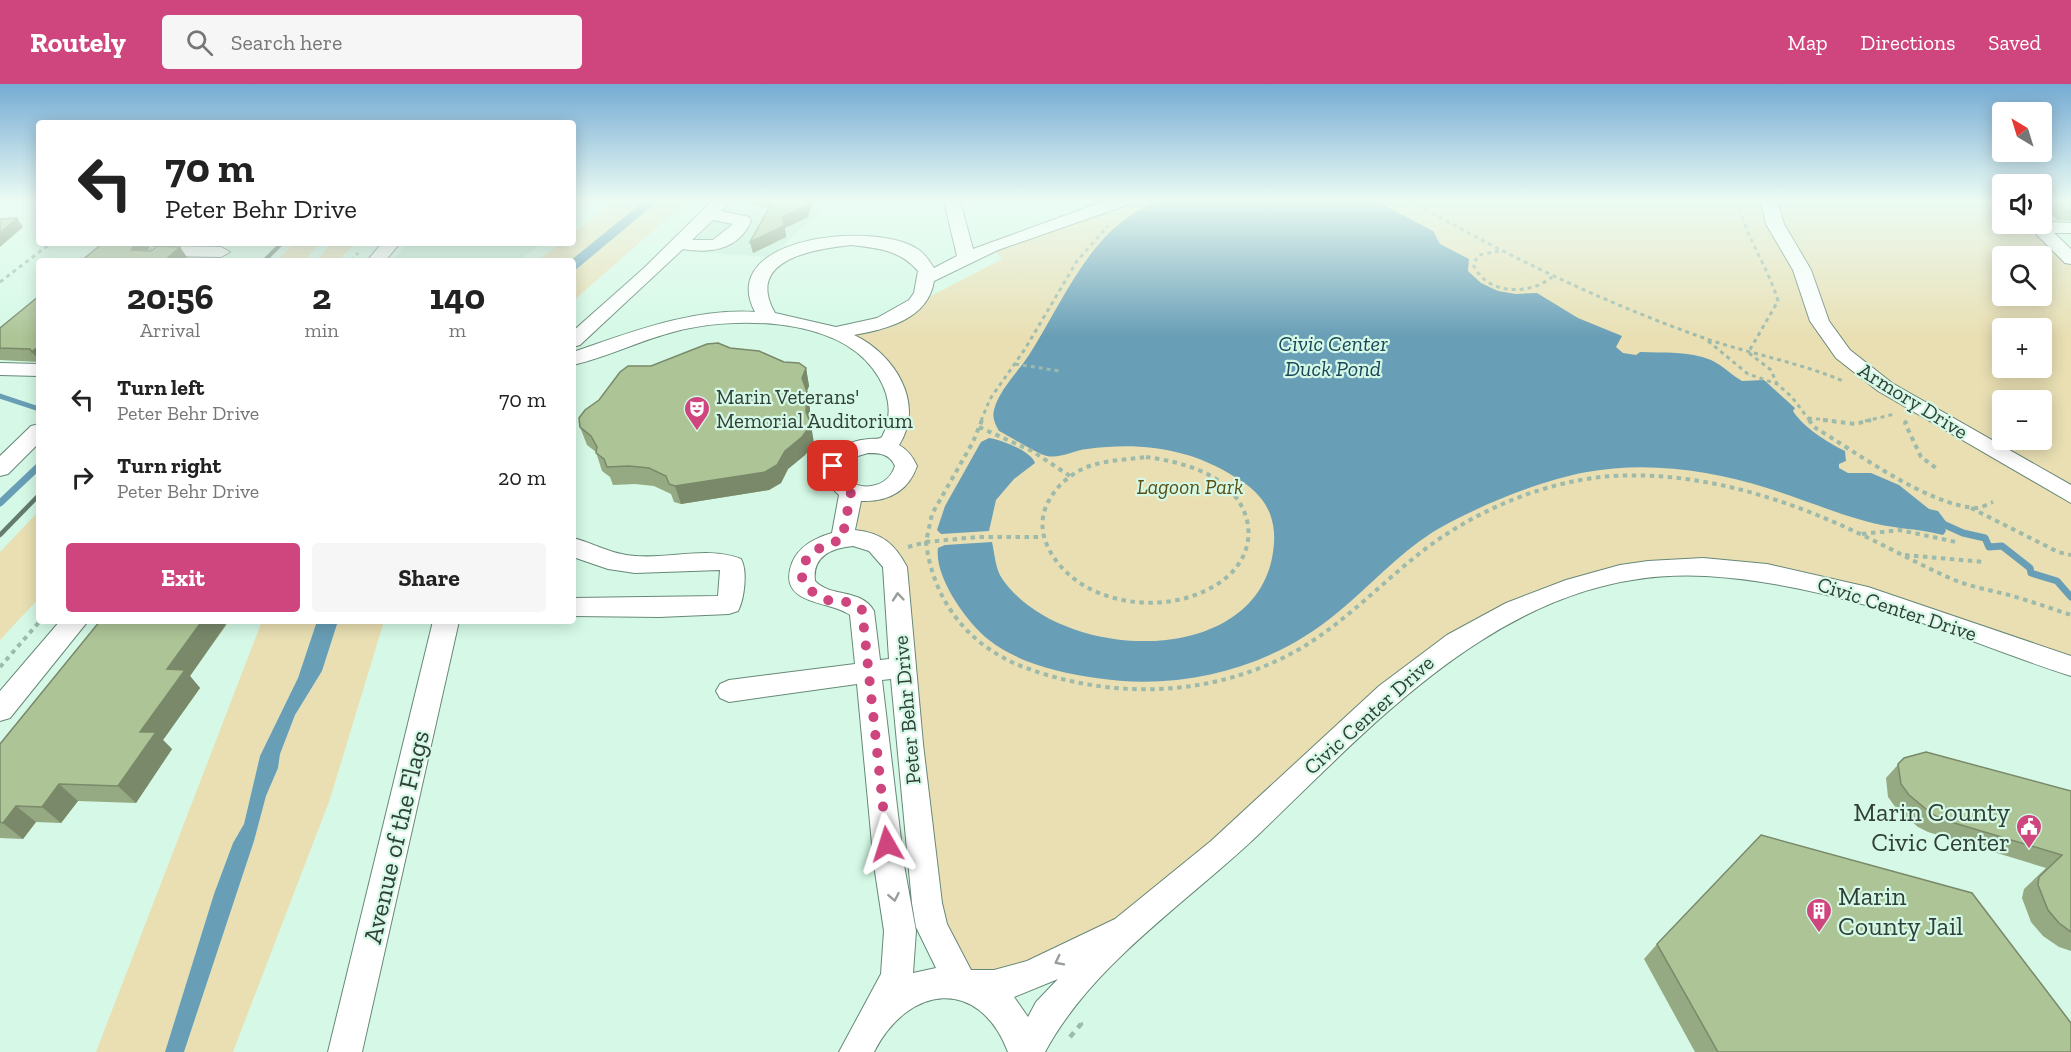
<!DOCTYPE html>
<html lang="en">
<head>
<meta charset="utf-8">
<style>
	:root { --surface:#fff; --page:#f6f6f6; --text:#222; --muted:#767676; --accent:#cf457d }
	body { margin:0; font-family:"Zilla Slab",serif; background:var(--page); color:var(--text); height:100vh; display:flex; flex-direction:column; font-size:22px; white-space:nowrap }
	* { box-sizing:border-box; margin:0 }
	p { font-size:20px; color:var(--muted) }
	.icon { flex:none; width:33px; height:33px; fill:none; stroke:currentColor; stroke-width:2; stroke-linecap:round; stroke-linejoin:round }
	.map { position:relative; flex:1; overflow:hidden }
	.panel { position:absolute; left:36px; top:174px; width:540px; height:366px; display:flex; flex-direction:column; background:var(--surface); border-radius:6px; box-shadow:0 3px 15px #0003 }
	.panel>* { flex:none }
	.top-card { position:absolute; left:36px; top:36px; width:540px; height:126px; border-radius:6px; box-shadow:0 3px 15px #0003; background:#fff; color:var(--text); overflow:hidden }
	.needle { width:39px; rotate:322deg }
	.tools { position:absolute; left:1992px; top:18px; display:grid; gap:12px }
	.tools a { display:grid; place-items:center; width:60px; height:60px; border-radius:6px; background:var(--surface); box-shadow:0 3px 15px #0003; font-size:30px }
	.pin { position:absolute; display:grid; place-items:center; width:51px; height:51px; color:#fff; margin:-26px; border-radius:12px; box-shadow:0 3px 9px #0006 }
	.me { position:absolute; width:66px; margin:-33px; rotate:354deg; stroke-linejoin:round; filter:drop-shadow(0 0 4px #0008) }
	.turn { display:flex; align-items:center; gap:21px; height:126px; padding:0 30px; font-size:27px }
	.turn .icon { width:78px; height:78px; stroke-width:2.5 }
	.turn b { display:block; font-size:42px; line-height:51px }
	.eta { display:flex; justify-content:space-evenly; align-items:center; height:102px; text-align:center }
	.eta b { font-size:36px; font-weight:700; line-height:42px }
	.primary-button { display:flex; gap:12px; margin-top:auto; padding:12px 30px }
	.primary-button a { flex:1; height:69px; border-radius:6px; background:var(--accent); color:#fff; font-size:24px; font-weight:700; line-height:69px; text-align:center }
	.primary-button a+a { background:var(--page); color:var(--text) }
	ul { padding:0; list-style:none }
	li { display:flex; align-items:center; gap:18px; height:78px; padding:0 30px }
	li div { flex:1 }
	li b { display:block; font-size:22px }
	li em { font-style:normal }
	header { display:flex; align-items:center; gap:36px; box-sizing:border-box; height:84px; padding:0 30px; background:var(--accent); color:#fff }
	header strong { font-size:28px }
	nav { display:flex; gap:33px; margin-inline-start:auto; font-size:21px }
	.search { width:420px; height:54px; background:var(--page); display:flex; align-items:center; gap:15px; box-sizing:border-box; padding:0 21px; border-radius:6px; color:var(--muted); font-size:22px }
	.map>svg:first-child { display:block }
</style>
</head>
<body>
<header>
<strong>Routely</strong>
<div class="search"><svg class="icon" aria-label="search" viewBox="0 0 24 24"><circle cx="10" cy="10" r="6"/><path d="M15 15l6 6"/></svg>Search here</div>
<nav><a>Map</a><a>Directions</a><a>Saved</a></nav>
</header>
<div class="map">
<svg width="2071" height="968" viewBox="0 0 2071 968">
	<rect width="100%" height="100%" fill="#d5f9e6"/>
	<g fill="#c2edd7">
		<path d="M736,117h96l-62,56 -87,-6z"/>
		<path d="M408,159h134l-24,18h-125z"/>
	</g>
	<g fill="#e9dfb3" fill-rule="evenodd">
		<path d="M614,117h30l-74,60h-33l24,-18h12v-10z"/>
		<path d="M658,117h29l-114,100v-29z"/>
		<path d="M1101,117h901v23h32l37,36v404l-241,-79 -182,-15 -156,52 -317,268 -183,97 -46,-29 -51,-391 -36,-32 -8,-43 45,-8 -2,-33 6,-31 -34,-69 -16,-21 64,-25 88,-46 -10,-13zM2002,172h40v40h-40zM2002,244h40v40h-40zM2002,316h40v40h-40z"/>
		<path d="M294,159h25l-15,18h-27z"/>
		<path d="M331,159h23l-15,18h-22z"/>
		<path d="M39,427v87l-39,42v-88z"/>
		<path d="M262,537h55l-19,57 -38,78 -16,68 -11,19 -19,51 -49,158h-69z"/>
		<path d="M338,537h46l-54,178 -97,253h-49l70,-211 12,-45 12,-28 2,-14 15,-39 27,-44z"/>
	</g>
	<g fill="#689eb6">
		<path d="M644,117h14l-85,71v-11h-3z"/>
		<path d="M1156,117h220l57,30 7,13 29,15 -1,12 13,12 17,8 18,3 21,-1 41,25 44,18 -6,11 7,6 13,2 4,-3c25,1 48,-1 71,8 13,6 20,15 31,21l22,-1 31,28 -2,3c11,17 34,31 52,40l1,10 -7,3v4l9,5h23l28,12 30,24 9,2 9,12 -4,1 3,7 -3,4c-26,-7 -53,-6 -78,-14 -33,-9 -65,-23 -98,-33 -56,-18 -121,-27 -180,-16 -46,8 -114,36 -154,60 -35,22 -64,55 -96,81 -67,56 -156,78 -241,65 -36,-5 -78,-15 -107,-38 -22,-17 -55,-63 -51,-92l7,-3 47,-3c3,13 3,27 11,38 61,85 263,89 271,-37 2,-31 -13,-51 -39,-66 -46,-29 -95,-35 -148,-28 -12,1 -28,10 -40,7 -10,-2 -36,-19 -48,-25 -4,-7 -7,-13 -5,-21 5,-20 24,-38 35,-55 25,-39 46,-87 78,-120 14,-14 31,-26 49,-34z"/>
		<path d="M989,354c13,2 42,13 46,25l-21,16 -18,21 -7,31 -48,3 -4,-4 8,-24 36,-64z"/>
		<path d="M317,537h21l-16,50 -27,44 -15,39 -2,14 -12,28 -12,45 -70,211h-19l49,-158 19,-51 11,-19 16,-68 38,-78z"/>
	</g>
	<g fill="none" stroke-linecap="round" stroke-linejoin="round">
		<path stroke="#689eb6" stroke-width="5" d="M0,312l36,12"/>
		<g stroke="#689eb6" stroke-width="7">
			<path d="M0,419l39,-37"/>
			<path d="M1943,440l20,9 22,5 4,9 13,-1 28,22 1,5 26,8 14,16"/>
		</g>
		<defs>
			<g id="minor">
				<path d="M712,117h18l-9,10 28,6 2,4c-12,28 -40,33 -68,28l-103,96 -7,2v-16l71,-63zM713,136l20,4 -20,16h-21z"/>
				<path d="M944,117h16l13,48 132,-48h24l-2,4 -129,45 -64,31c-6,38 -47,48 -80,54 40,19 72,68 45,110 9,5 14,12 18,21 -9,26 -30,36 -56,35l-6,29c27,3 40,14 52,37l16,177 19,159 5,21 24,46h23l33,-9 88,-42 96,-78 168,-155 68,-51 59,-32 60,-23 54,-15 28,-4 55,-3 64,6 101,23 203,69v20c-70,-22 -138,-53 -209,-72 -51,-14 -103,-25 -156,-28 -190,-11 -323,139 -447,258 -72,69 -166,129 -214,218h-37c-29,-76 -100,-67 -134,0h-35l42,-78 3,-43 -10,-66 -17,-181 -128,18 -9,-4 -4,-7 4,-7 9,-4 126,-16 -5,-49c-19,-15 -74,-9 -58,-52 7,-17 23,-25 40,-30l7,-38 -17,-16c0,-25 23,-38 47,-40 6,-1 8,1 13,-2 12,-23 7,-47 -9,-68 -39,-53 -143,-53 -200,-37 -34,9 -66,25 -100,33v-13c59,-20 119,-44 182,-40 -40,-76 122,-92 164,-62 6,4 11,12 15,18l23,-12zM851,161c27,3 49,5 67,26l-4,22 -5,7 -32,18 -41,9 -61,-14c-31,-54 40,-64 76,-68zM868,369c12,0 22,1 27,13 -7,22 -35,27 -51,11v-9l14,-12zM853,462l16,5 14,16 6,92 -9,1 -6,-49c-13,-23 -43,-13 -59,-30 -3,-25 17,-33 38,-35zM891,595l21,224 4,24 20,41 -23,5 3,-42 -12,-66 -22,-185zM1058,895l-22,23 -8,15 -14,-20z"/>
				<path d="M1761,117h16l7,23 27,46 18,51 21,29 42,33 179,102v18l-193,-112 -42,-33 -26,-37 -17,-51 -27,-46z"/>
				<path d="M2042,137l29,2v10h-17l17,16v15l-6,-1 -39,-39h16z"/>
				<path d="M382,159h18l-15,18h-18z"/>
				<path d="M159,162l62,1 9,5 -9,5 -57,-1 -5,5h-19l13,-14z"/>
				<path d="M0,279l39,1v12l-39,-1z"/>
				<path d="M39,340v19l-31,31 -8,2v-20l31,-30z"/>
				<path d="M573,454c23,6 37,16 62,18 36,3 73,-10 106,3 7,12 3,41 -3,52l-9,3 -70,3 -86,-1v-18l145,-2 2,-26 -85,3 -27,-4 -35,-12z"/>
				<path d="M60,537h28l-78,97 -10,3v-30z"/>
				<path d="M433,537h26l-97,431h-34z"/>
			</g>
		</defs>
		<use href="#minor" stroke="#678877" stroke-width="2"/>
		<g stroke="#9dbaab" stroke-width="3" stroke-dasharray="4 4" stroke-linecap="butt">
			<path d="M1411,117c94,54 191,101 293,137 46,16 94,24 139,43"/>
			<path d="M1738,117c7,36 30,65 40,100l-30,52"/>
			<path d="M1499,167l-20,4 -6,9c13,31 56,32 79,13"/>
			<path d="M351,177l7,-8"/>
			<path d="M0,198l51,-39"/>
			<path d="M1708,257l40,33 29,10 14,12 19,25"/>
			<path d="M1749,269l22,17 6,14"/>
			<path d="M1015,280l45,7"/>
			<path d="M1808,334l27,3"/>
			<path d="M981,337l9,-22 35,-50 52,-88 31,-35"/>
			<path d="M1865,337l30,-7"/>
		</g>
		<g stroke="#9dbaab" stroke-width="4" stroke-dasharray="4.5 4.5" stroke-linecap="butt">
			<path d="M982,336l-9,22 -41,72 -6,28 51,-5h64"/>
			<path d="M1809,336l5,7c42,25 113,78 162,81 5,0 12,-4 17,-6"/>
			<path d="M1823,336l32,4 16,-4"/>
			<path d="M1907,337l-2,2 16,34 15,11"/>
			<path d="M979,343l53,24 38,25"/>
			<path d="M1146,373c22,3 45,8 65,19 46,26 52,80 5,109 -53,33 -142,20 -169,-40 -8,-18 -5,-36 6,-51 9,-14 27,-26 43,-30 16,-4 34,-5 50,-7z"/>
			<path d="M1971,424l87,44 13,3"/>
			<path d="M1862,450l38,-4 56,12"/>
			<path d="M908,463l18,-5c7,59 43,105 100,126 91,33 192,29 277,-21 41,-25 75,-60 112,-90 54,-44 127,-76 197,-81 85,-5 170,21 246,57 32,15 62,32 94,46 18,8 38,11 57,16 21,6 41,13 62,20"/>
			<path d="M1905,471l79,7"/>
			<path d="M0,583l40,-46"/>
		</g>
		<path stroke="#9dbaab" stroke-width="4.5" stroke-dasharray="6 6" stroke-linecap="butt" d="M1070,953l11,-13 -3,-4"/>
		<use href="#minor" fill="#fff" fill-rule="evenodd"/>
		<path stroke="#657b6f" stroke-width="4" d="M264,177l18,-18"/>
		<path stroke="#657b6f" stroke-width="4.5" d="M0,451l39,-40"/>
	</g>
	<g fill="#95a982">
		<path d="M751,117h62l-5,16 -23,11 1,9 -33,16 -3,-11 19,-33 -17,-4z"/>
		<path d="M2042,117h29v20l-14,-1 -15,-16z"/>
		<path d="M103,159h101l-1,1 -52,1 -4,6 33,-4 8,12z"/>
		<path d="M39,212v66l-39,-2v-12z"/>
		<path d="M730,264l54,14 22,6 3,18 -2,5 3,18 -1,13 5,21 -9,12 -17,14 -7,14 -12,7 -88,14 -7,-2 -3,-8 -17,-8 -19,-2 -22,1 -3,-8 -8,-6 -6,-19 -9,-7 -7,-18 71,-61z"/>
		<path d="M227,540l-37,52 10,12 -37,52 9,9 -36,54 -58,-2 -17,22 -25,-1 -13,17 -23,-1v-94z"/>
		<path d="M1904,674l167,33v160l-12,-4 -16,-11 -12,-14 -9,-24 2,-9 22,-21 -118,-36 -10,-5 -22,-19 -8,-11 -2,-19z"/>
		<path d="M1657,860l414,108h-376l-51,-93z"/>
	</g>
	<g fill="#79896a">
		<path d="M808,117h5l-5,16 -23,11 1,9 -33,16 -3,-11 33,-25z"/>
		<path d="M17,134l6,9 -23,20v-14z"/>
		<path d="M136,159h14l1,2 -11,16 -9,-11z"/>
		<path d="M180,163l8,12 -3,2h-21z"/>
		<path d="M35,265l4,5v6l-7,-8z"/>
		<path d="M806,284l3,18 -4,9 -3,-17z"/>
		<path d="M807,308l3,17 -1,18 2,-2 3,18 -9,12 -17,14 -7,14 -12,7 -88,14 -6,-18z"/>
		<path d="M202,537h26l-38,55 10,12 -37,52 9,9 -36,54 -18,-17 49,-117z"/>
		<path d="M59,700l19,17 -17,22 -19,-16z"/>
		<path d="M16,722l20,16 -13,17 -20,-16z"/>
	</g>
	<g fill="#adc497" stroke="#79896a" stroke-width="1.5">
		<path d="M773,117h35l-2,5 -23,11 1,9 -34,16z"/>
		<path d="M2053,117h18v11l-8,-1z"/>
		<path d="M17,134l-17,15v-14z"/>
		<path d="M103,159h33l-5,7 20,1 6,-5 23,1 -16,14h-83z"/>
		<path d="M39,212v53h-4l-3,3 -2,-3 -30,-1v-20z"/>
		<path d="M718,259l12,5 29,3 25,11 15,1 7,5 -4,10 5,14 -1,20 5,13 -9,12 -17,14 -8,14 -12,7 -90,14 -6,-2 -3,-8 -17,-8 -20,-2 -22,1 -3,-8 -8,-6 1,-6 -6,-11 -11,-9 -1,-9 6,-8 14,-10 21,-28 8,-6h23l56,-22z"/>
		<path d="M100,537h102l-35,48 18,1 -45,62h16l-38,54 -59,-2 -17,23 -26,-1 -13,17 -3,-1v-78z"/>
		<path d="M1926,668l145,39v141l-12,-9 -11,-13 -10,-25 1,-8 23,-22 -121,-36 -9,-5 -23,-19 -8,-11 -3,-20 6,-6z"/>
		<path d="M1761,751l211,58 99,130v29h-353l-61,-108z"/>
	</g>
	<defs><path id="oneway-chevron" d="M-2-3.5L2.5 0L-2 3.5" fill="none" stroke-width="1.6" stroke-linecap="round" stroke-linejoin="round" transform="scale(1.5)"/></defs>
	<g stroke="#989f9b">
		<use href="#oneway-chevron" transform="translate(898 513) rotate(-95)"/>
		<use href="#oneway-chevron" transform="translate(894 813) rotate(79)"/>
		<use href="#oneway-chevron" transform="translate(1059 877) rotate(153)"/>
	</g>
	<linearGradient id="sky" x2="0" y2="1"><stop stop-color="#75abd4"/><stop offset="0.46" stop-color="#ecfcf4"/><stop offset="1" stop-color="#ecfcf4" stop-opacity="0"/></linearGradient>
	<rect width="2071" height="253" fill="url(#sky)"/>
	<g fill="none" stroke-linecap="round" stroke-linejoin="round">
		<path stroke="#cf457d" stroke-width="10" stroke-dasharray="0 18" d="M833,382c-2,14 5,21 18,26l-9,48c-33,6 -61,36 -20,58 14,7 30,-1 40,12l25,234"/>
	</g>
	<defs>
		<symbol id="theatre-pin" viewBox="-11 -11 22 30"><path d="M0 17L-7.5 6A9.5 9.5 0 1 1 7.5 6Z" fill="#cf457d" stroke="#d5f9e6"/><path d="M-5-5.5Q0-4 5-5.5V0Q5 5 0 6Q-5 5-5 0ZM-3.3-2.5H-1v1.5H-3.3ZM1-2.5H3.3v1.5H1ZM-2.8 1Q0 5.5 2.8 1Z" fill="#fff"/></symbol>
		<symbol id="civic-pin" viewBox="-11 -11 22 30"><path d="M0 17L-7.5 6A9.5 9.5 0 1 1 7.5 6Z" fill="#cf457d" stroke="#d5f9e6"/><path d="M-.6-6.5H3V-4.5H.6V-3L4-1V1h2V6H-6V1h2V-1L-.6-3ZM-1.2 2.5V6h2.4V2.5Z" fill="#fff"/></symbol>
		<symbol id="building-pin" viewBox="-11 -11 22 30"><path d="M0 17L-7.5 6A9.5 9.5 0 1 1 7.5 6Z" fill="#cf457d" stroke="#d5f9e6"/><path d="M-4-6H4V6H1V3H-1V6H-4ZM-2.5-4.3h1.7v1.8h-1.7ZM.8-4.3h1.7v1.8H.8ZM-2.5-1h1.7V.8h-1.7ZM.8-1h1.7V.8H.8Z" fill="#fff"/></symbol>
	</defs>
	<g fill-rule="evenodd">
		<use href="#theatre-pin" x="682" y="310" width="30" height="40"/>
		<use href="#civic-pin" x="2014" y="728" width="30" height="40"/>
		<use href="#building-pin" x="1804" y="812" width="30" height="40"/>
	</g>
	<g text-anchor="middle" stroke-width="4.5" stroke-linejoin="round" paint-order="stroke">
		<g font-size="21" fill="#303f37" stroke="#d5f9e6" text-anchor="start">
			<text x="716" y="320">Marin Veterans'<tspan x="716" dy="24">Memorial Auditorium</tspan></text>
		</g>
		<g font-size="21" fill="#303f37" stroke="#d5f9e6">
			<text transform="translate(1913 317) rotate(32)" y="7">Armory Drive</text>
			<text transform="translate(1897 525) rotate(18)" y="7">Civic Center Drive</text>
			<text transform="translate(907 626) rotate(-95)" y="7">Peter Behr Drive</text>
			<text transform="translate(1369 631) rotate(-42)" y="7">Civic Center Drive</text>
		</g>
		<g font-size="21" font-style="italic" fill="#5b4f14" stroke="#d5f9e6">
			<text x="1190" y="410">Lagoon Park</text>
		</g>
		<g font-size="22" font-style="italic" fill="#194759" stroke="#d5f9e6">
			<text x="1333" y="267">Civic Center<tspan x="1333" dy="25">Duck Pond</tspan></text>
		</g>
		<g font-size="26" fill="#303f37" stroke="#d5f9e6" text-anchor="end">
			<text x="2010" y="737">Marin County<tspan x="2010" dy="30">Civic Center</tspan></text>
			<text x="1838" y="821" text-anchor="start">Marin<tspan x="1838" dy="30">County Jail</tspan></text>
		</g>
		<g font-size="26" fill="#303f37" stroke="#d5f9e6">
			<text transform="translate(396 753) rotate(-77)" y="9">Avenue of the Flags</text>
		</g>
	</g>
</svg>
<div class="tools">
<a><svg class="needle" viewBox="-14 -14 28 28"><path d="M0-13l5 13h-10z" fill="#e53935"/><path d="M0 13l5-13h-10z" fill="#767676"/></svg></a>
<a><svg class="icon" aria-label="sound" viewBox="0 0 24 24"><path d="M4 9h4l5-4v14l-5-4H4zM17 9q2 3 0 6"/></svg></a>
<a><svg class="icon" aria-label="search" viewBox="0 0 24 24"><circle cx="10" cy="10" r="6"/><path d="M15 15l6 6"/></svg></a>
<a>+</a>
<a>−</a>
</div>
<div class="pin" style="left:833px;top:382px;background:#d93025"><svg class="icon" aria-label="arrive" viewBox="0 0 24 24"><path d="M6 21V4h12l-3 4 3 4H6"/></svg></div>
<svg class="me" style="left:887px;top:760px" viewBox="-20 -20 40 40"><path d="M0-17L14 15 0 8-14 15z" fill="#cf457d" stroke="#fff" stroke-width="4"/></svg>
<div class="top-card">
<div class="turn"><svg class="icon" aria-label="left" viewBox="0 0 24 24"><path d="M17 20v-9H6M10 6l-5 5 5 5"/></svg><div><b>70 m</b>Peter Behr Drive</div></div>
</div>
<section class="panel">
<div class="eta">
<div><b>20:56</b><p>Arrival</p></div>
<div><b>2</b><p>min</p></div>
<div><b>140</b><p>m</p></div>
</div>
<ul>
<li><svg class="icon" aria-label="left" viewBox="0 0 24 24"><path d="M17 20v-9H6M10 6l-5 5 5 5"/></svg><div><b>Turn left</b><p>Peter Behr Drive</p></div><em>70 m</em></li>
<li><svg class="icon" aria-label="right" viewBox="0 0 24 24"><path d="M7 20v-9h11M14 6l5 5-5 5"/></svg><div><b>Turn right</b><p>Peter Behr Drive</p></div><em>20 m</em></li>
</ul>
<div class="primary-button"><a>Exit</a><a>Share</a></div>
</section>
</div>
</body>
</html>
